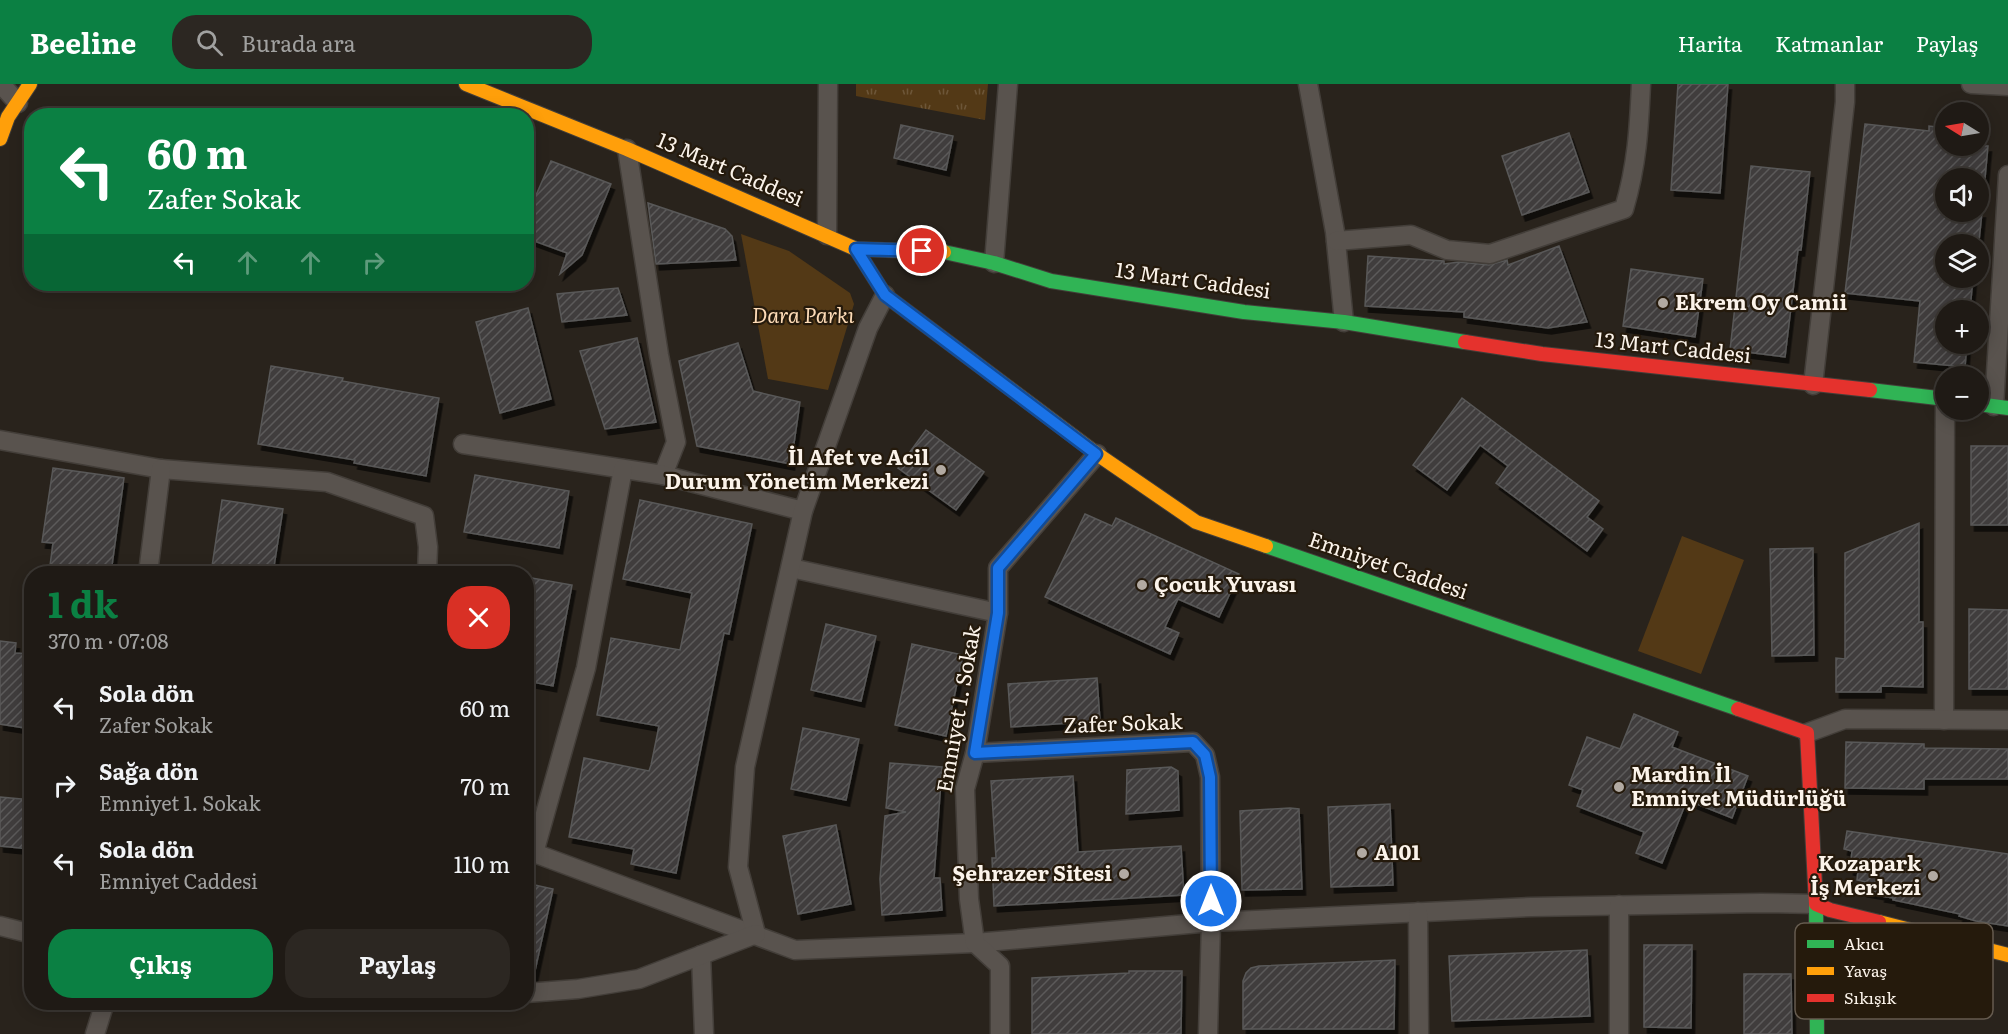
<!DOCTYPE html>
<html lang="tr">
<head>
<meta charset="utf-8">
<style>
	:root { --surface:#1f1a15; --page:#2c2722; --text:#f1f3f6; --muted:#a1a1a0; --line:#3c3834; --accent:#0b8043 }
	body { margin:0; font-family:Literata,serif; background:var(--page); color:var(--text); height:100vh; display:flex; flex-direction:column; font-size:22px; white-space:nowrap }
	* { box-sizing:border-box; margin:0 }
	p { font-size:20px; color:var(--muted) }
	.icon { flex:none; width:33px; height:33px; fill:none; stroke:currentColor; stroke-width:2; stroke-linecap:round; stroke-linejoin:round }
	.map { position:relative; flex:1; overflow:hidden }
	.details { position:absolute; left:24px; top:482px; width:510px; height:444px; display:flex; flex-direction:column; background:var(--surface); border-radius:24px; box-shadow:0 3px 15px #0003,0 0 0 2px var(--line) }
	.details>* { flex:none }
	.hud { position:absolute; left:24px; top:24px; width:510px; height:183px; border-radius:24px; box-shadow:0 3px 15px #0003,0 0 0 2px var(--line); background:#0b8043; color:#fff; overflow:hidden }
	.needle { width:39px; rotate:281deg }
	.buttons { position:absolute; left:1935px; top:18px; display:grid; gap:12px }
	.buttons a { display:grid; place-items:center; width:54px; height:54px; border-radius:50%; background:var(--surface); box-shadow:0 3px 15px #0003,0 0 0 2px var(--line); font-size:30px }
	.pin { position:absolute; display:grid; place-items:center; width:51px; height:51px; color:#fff; margin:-26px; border:3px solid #fff; border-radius:50%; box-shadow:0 2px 6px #0007 }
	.me { position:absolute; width:66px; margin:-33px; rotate:0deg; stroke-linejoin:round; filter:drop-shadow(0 0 4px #0008) }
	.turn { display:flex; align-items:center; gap:21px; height:126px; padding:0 24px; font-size:27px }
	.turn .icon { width:78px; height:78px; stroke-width:2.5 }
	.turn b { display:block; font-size:42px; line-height:51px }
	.lanes { display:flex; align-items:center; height:57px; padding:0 24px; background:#0003; justify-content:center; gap:30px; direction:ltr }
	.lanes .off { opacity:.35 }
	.round { display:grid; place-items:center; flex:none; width:63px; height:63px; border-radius:24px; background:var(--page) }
	.summary { display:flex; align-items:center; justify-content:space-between; height:102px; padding:0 24px }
	h1 { font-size:36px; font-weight:700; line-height:45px; color:var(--accent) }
	.primary-button { display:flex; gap:12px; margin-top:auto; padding:12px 24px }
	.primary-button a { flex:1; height:69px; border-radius:24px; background:var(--accent); color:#fff; font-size:24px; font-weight:700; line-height:69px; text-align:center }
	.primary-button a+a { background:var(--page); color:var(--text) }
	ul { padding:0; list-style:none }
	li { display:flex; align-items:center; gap:18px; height:78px; padding:0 24px }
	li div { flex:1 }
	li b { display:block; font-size:22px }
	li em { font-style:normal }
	header { display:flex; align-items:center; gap:36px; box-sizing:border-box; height:84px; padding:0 30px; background:var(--accent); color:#fff }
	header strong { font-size:28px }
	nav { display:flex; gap:33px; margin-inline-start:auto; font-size:21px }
	.search { width:420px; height:54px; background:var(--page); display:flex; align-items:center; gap:15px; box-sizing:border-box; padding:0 21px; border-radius:24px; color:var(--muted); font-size:22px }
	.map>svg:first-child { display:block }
</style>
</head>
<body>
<header>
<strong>Beeline</strong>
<div class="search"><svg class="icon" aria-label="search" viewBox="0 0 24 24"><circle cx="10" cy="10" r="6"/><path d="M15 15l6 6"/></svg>Burada ara</div>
<nav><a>Harita</a><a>Katmanlar</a><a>Paylaş</a></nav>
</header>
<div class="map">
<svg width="2008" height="950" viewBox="0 0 2008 950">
	<defs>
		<pattern id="grass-tufts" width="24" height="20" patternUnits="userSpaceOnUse" patternTransform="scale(1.5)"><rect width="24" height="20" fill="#533916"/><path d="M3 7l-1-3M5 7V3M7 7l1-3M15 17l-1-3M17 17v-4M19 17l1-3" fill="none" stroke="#6d5638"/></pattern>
		<pattern id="building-hatch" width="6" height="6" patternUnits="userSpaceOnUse" patternTransform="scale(1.5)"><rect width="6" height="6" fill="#3f3e3e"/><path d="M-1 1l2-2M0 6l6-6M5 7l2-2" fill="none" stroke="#5c5a5a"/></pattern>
		<filter id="shadow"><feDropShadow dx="3.5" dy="6" stdDeviation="0" flood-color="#0009"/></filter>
	</defs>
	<rect width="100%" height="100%" fill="#29231c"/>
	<path fill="url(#grass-tufts)" d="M856,0h132l-3,36 -129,-24z"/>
	<g fill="#533916">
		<path d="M741,150l48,17 61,42 4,11 -26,86 -60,-11z"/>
		<path d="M1682,452l62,24 -43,114 -63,-23z"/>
	</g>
	<g fill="url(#building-hatch)" stroke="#595858" stroke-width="1.5" filter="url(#shadow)">
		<path d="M1678,0h50l-8,109 -49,-3z"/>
		<path d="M1865,40l64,7v-5l17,2v18h42l-3,32h-39v34h36l-3,29 -33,-2v39h27l-3,32h-24v34h21l-2,23 -51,-5 6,-61 -75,-8z"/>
		<path d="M901,41l52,11 -7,34 -52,-12z"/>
		<path d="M1569,49l20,59 -67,23 -20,-59z"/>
		<path d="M551,77l60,23 -29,71 -22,19 7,-21 -41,-15v-20z"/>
		<path d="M1751,82l59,6 -9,78h-3l-13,107 -55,-7z"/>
		<path d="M648,119l77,26 7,7 4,24 -80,4z"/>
		<path d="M1559,162l28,76 -39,6 -84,-11v-5l-99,-6 3,-50 76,5v3l15,-2 30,3 18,-5 1,5z"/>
		<path d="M1631,185l72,10 -8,58 -72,-11z"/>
		<path d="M618,204l9,27 -65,7 -5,-28z"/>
		<path d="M528,224l23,91 -51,14 -24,-91z"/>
		<path d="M637,254l19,84 -51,7 -25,-78z"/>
		<path d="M738,259l15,48 47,11 -9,62 -94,-18 -18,-85z"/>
		<path d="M271,282l72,12 -1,3 97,17 -13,78 -72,-13 1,-3 -97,-16z"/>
		<path d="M1462,314l137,103 -12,16 16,12 -16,22 -91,-68 12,-17 -28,-21 -33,45 -34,-25z"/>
		<path d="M926,346l58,42 -28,38 -58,-42z"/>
		<rect x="1971" y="362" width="37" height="79"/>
		<path d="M53,384l71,10 -13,95h-62l4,-30 -11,-1z"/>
		<path d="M475,391l94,16 -10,57 -95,-16z"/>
		<path d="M222,416l61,9 -10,64h-62z"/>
		<path d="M640,416l112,24 -23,110 -5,-1 -48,240 -45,-9 3,-15 -65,-12 15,-79 65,13 2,-6 8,-39 -62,-11 14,-77 69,12 12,-57 -69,-14z"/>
		<path d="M1085,430l27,12 4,-8 123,56 -20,43 -41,-18 -13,28 14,6 -9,21 -125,-57z"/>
		<path d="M1919,439v99h4v65l-42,-1v6h-45v-34l9,1v-106z"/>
		<path d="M1813,464l1,107 -42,1 -2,-107z"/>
		<path d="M526,493l46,8 -19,101 -27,-5z"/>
		<path d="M1969,525l39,1v79h-39z"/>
		<path d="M826,540l50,12 -15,65 -50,-11z"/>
		<path d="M0,557l16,2 -1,10 17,1v75l-32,-5z"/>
		<path d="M912,560l51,11 -17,81 -51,-11z"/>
		<path d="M1097,594l3,43 -89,6 -3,-43z"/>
		<path d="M1634,630l44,18 -6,15 76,29 -16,42 -45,-18 -25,63 -26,-10 8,-21 -67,-26 6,-16 -14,-5 18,-48 33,12z"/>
		<path d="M803,644l56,11 -13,61 -55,-11z"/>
		<path d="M1846,658l78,2v4l84,1v30h-84v10l-79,-1z"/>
		<path d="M890,679l52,4 -8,111h6l2,32 -60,5 -2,-36 5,-63 21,-4 -20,-4z"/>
		<path d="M1171,683l7,4 1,39 -53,4 1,-44z"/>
		<path d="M1073,692l5,76 103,-6 3,49 -190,11 -2,-48h4l-5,-77z"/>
		<path d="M0,713l32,3 -2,49 -30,-3z"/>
		<path d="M1390,720l3,81 -62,2 -3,-80z"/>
		<path d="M1290,724l9,1 3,80 -60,1 -2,-79z"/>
		<path d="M836,741l15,79 -53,10 -15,-78z"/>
		<path d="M1847,747l161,23v72l-32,-5 -17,-5 1,-2 -67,-14v-2l-12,-2 1,-2 -18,-3 2,-9 -9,-2 1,-9 -8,-2 2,-18 -8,-2z"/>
		<path d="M526,799l27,6 -20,91h-7z"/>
		<path d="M1644,861h48l-1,83 -47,-1z"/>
		<path d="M1587,866l3,66 -138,5 -3,-65z"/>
		<path d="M1395,876l-1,69h-151v-48l3,-8 5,-5 8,-2z"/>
		<path d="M1129,887h53l-1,63h-149v-56l97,-5z"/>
		<path d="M1744,890h47l1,60h-48z"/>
	</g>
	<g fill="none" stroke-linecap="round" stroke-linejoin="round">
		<defs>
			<g id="street">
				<path d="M1,0l17,19"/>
				<path d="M1308,0l27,148 9,90"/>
				<path d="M1971,0l37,2"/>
				<path d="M627,65l32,206 17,87 -13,33"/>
				<path d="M827,151l1,-151"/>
				<path d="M1336,157l75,-6 36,15 43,4 134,-45c13,-44 15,-80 17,-125"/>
				<path d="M994,179l14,-179"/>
				<path d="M1813,301l32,-283v-18"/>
				<path d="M1994,322l14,-231"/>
				<path d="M0,356l161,29 166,13 97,34 4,31 -1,26"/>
				<path d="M463,360l200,31 140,36"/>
				<path d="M791,484l207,45"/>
				<path d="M148,489l13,-104"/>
				<path d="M1944,636l1,-321"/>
				<path d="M1807,649l38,-14 163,1"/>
				<path d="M975,669l218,-11 12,13 5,22 1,145 -3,112"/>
				<path d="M526,766l269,100 180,-7 236,-21 320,-15 230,-4 55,1"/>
				<path d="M534,769l52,-185 37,-199"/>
				<path d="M1418,828l1,122"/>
				<path d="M0,842l32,8"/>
				<path d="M756,850l-18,-67 7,-100 58,-256 65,-183 17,-33"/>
				<path d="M701,871l3,79"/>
				<path d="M526,909l52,-4 61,-10 117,-45"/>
				<path d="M95,950l10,-32"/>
				<path d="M1000,950v-68l-25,-23 -6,-44 -4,-110 10,-36 23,-140v-45l99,-114"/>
				<path d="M1619,950v-129"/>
			</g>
			<g id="fast">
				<path d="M944,168l50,11 57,18 193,31 100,10 121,20"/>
				<path d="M1870,306l76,9"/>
				<path d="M1978,320l30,4"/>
				<path d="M1266,462l472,163"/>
				<path d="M1816,820l1,130"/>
			</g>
			<g id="slow">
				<path d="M466,0l161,65 229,100 88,3"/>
				<path d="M0,55l8,-22 22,-33"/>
				<path d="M856,165l29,46 212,159 99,68 70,24"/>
				<path d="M1879,838l129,33"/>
			</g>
			<g id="jam">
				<path d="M1465,258l77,12 328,36"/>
				<path d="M1738,625l69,24 9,171 14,6 49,12"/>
			</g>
		</defs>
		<use href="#street" stroke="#433e39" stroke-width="21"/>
		<use href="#fast" stroke="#433e39" stroke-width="16"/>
		<use href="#slow" stroke="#433e39" stroke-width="16"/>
		<use href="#jam" stroke="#433e39" stroke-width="16"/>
		<use href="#street" stroke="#59534e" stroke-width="18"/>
		<use href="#fast" stroke="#30b455" stroke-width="14"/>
		<use href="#slow" stroke="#ff9f0a" stroke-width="14"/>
		<use href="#jam" stroke="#e5322d" stroke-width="14"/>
	</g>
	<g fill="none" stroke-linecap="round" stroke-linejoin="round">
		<defs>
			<path id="route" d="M922,167l-66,-2 29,46 211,159 -98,114v45l-23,140 218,-11 12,13 5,22 1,124"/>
		</defs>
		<use href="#route" stroke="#114b97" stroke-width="15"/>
		<use href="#route" stroke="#1a73e8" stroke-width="10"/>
	</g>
	<g fill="#b2aaa2" stroke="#251a0c" stroke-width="2">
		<circle cx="1663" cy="219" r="6"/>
		<circle cx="941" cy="386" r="6"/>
		<circle cx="1142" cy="501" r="6"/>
		<circle cx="1619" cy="703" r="6"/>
		<circle cx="1362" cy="769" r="6"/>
		<circle cx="1124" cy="790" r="6"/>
		<circle cx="1933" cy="792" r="6"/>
	</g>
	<g text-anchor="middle" stroke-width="4.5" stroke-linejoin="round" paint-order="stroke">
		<g font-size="21" fill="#fbf3ea" stroke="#251a0c">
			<text transform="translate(730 86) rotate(23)" y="7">13 Mart Caddesi</text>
			<text transform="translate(1193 197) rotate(8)" y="7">13 Mart Caddesi</text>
			<text transform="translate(1673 264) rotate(6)" y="7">13 Mart Caddesi</text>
			<text transform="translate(1388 482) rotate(19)" y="7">Emniyet Caddesi</text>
			<text transform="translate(959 625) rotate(-80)" y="7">Emniyet 1. Sokak</text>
			<text transform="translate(1123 640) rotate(-2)" y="7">Zafer Sokak</text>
		</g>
		<g font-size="21" font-weight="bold" fill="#fbf3ea" stroke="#251a0c" text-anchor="start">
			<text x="1675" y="226">Ekrem Oy Camii</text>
			<text x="929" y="381" text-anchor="end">İl Afet ve Acil<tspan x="929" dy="24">Durum Yönetim Merkezi</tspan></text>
			<text x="1154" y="508">Çocuk Yuvası</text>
			<text x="1631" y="698">Mardin İl<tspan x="1631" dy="24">Emniyet Müdürlüğü</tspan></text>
			<text x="1374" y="776">A101</text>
			<text x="1921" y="787" text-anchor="end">Kozapark<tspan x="1921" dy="24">İş Merkezi</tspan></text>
			<text x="1112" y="797" text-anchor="end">Şehrazer Sitesi</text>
		</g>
		<g font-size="21" font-style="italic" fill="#fddbb7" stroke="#251a0c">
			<text x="803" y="239">Dara Parkı</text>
		</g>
	</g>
	<rect x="1795" y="839" width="198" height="96" rx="9" fill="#251a0c" stroke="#655b4f" stroke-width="1.5"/>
	<rect x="1807" y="856" width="27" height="8" fill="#30b455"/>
	<rect x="1807" y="883" width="27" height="8" fill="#ff9f0a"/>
	<rect x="1807" y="910" width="27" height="8" fill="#e5322d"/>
	<g font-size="16" fill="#fbf3ea">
		<text x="1844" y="866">Akıcı</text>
		<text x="1844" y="893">Yavaş</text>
		<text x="1844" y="920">Sıkışık</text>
	</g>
</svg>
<div class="buttons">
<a><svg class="needle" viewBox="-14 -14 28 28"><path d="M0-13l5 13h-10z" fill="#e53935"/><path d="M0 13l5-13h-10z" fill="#a1a1a0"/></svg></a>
<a><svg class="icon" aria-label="sound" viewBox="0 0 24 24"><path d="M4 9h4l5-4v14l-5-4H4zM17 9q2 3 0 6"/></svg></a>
<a><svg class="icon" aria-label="layers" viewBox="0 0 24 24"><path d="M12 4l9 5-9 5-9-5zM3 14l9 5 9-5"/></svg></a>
<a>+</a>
<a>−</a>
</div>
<div class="pin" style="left:922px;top:167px;background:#d93025"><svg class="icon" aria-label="arrive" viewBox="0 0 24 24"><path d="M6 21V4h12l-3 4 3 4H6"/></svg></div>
<svg class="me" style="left:1211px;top:817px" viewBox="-20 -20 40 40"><circle r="17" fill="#1a73e8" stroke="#fff" stroke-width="3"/><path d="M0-11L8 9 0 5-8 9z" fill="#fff"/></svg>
<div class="hud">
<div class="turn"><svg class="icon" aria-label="left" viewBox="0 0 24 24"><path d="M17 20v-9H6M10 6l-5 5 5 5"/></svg><div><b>60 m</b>Zafer Sokak</div></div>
<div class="lanes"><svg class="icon" aria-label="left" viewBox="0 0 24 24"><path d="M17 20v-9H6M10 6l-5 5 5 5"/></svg><svg class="icon off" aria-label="ahead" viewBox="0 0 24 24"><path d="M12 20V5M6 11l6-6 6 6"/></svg><svg class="icon off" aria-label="ahead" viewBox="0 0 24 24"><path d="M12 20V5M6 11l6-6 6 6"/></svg><svg class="icon off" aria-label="right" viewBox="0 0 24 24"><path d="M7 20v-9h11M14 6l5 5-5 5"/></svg></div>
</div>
<section class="details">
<div class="summary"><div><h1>1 dk</h1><p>370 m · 07:08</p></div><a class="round" style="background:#d93025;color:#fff"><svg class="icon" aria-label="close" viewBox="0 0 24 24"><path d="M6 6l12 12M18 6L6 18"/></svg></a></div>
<ul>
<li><svg class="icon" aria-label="left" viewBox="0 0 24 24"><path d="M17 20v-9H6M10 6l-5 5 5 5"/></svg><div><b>Sola dön</b><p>Zafer Sokak</p></div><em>60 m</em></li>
<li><svg class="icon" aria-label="right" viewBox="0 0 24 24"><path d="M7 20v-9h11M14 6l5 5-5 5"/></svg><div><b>Sağa dön</b><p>Emniyet 1. Sokak</p></div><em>70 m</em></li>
<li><svg class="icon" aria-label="left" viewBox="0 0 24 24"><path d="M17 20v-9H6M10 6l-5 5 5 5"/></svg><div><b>Sola dön</b><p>Emniyet Caddesi</p></div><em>110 m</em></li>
</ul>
<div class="primary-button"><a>Çıkış</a><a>Paylaş</a></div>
</section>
</div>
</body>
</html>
